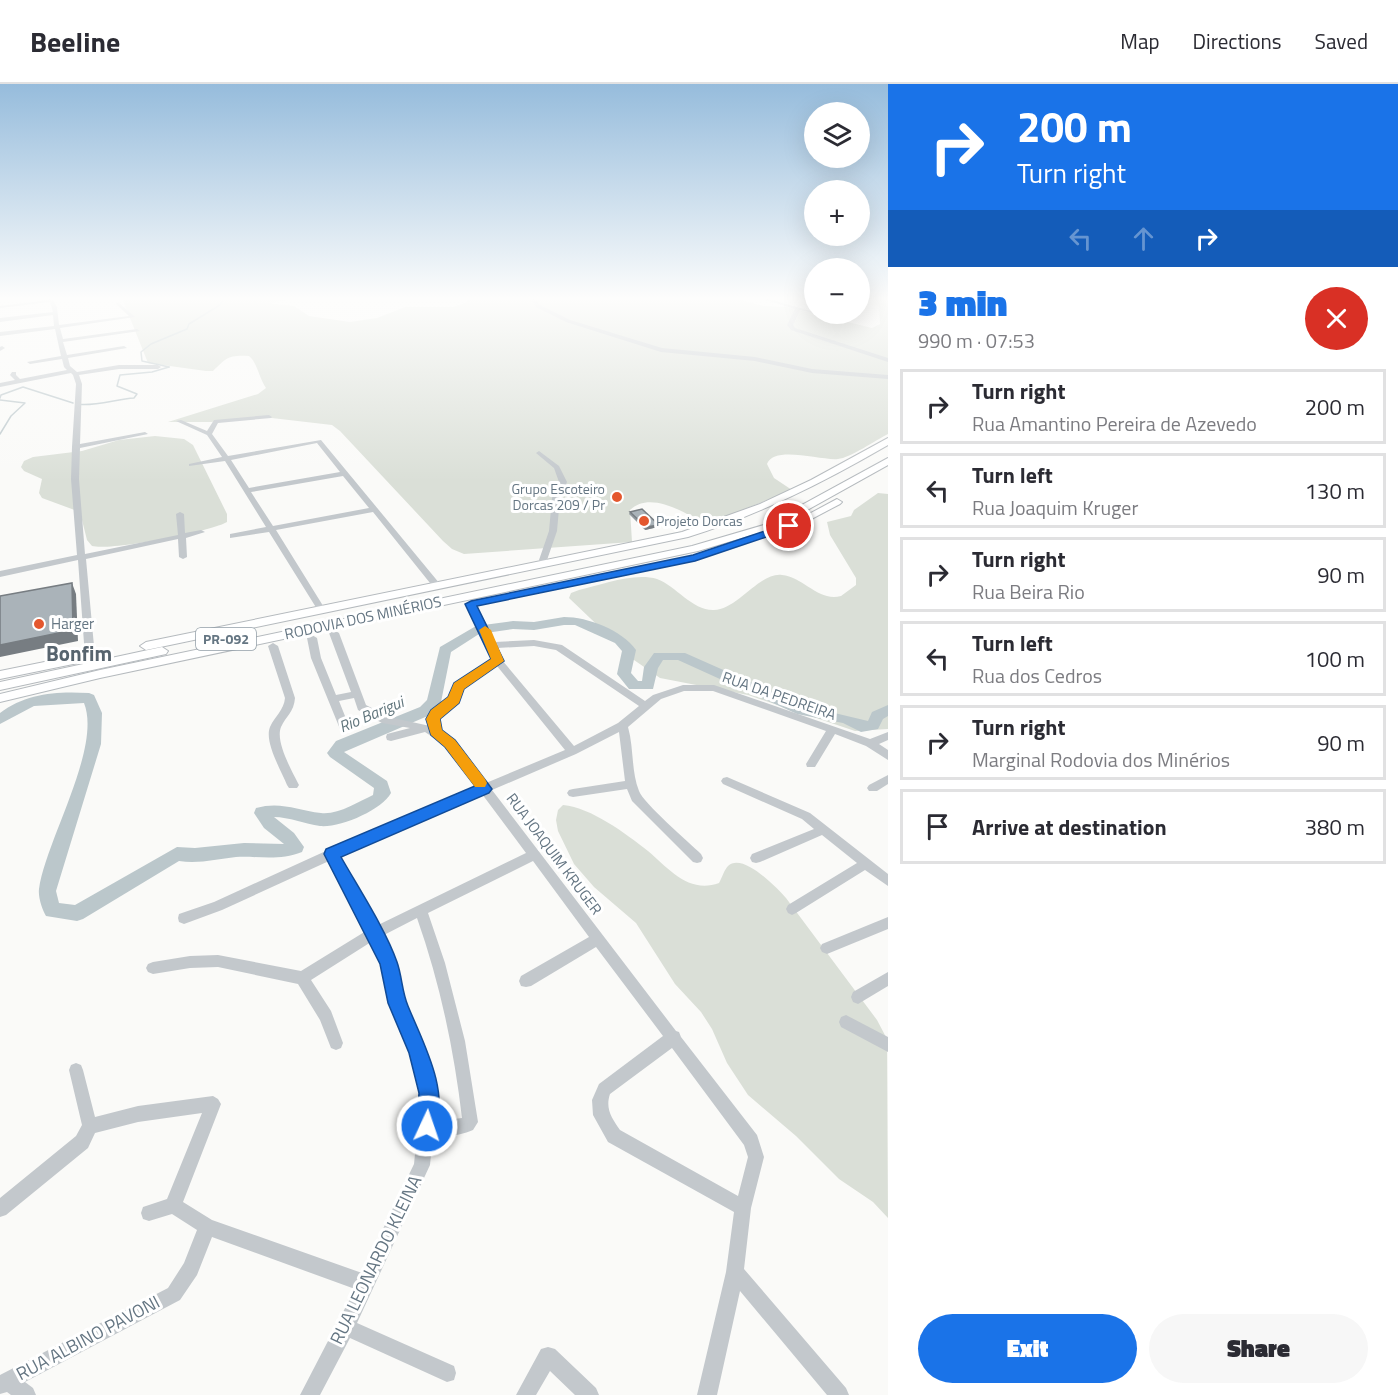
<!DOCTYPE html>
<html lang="en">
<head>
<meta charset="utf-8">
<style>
	:root { --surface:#fff; --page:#f7f7f7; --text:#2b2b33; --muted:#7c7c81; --line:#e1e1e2; --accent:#1a73e8 }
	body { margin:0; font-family:"Titillium Web",sans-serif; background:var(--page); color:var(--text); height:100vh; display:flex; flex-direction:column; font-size:22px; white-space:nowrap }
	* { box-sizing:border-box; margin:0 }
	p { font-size:20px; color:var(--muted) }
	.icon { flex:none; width:33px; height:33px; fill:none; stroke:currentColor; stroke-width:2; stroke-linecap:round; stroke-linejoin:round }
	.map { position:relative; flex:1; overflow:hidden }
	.drawer { display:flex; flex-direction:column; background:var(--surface); width:510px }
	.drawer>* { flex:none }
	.top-card { background:#1a73e8; color:#fff; overflow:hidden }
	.controls { position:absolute; left:804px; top:18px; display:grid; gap:12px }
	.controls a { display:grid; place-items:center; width:66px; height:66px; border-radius:50%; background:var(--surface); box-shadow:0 6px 24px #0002; font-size:30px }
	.pin { position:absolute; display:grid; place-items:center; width:51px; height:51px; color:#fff; margin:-26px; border:3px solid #fff; border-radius:50%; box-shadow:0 2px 6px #0007 }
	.me { position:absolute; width:66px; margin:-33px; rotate:3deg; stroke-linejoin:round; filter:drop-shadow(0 0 4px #0008) }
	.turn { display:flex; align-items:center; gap:21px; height:126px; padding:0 30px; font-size:27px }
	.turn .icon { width:78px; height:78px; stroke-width:2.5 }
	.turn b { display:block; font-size:42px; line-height:51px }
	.lanes { display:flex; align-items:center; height:57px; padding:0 30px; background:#0003; justify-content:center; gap:30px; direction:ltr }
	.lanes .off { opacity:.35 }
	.round { display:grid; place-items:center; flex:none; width:63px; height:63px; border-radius:32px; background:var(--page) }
	.head { display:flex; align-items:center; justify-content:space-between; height:102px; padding:0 30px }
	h1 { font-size:36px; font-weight:800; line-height:45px; color:var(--accent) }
	.button { display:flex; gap:12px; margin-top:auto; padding:12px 30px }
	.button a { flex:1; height:69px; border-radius:36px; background:var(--accent); color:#fff; font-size:24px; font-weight:800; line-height:69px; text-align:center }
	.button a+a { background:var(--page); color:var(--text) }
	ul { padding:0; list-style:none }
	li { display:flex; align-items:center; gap:18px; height:75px; margin:0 12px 9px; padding:0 18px; border:3px solid var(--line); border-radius:0px }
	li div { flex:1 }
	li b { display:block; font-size:22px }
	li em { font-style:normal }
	header { display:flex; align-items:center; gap:36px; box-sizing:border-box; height:84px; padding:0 30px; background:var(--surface); border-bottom:2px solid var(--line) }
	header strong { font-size:28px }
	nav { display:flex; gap:33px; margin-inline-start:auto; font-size:21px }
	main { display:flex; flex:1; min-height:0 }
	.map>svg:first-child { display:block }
</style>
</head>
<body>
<header>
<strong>Beeline</strong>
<nav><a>Map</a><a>Directions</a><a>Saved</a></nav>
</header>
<main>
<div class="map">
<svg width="888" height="1311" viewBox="0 0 888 1311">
	<rect width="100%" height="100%" fill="#fafaf8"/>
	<g fill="#dadfd7">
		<path d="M122,214h180l-34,5 26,3 15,10 41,6 27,-4 28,-11h49l11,-4 5,-5h263l31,8 23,1 85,21 8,-4 -1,-17 -6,-5 -13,-4h28v136c-12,6 -38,24 -50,25 -16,2 -64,-14 -71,5l7,14 18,12 -87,35c-18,-12 -55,-35 -75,-15l2,32 -168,12 -12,-5 -9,-8 -103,-110 -8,-6 -69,-8 -52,5h-43l90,-28 8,-6c-7,-10 -9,-26 -17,-32 -22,-1 -22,2 -36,15h-7l-58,-8z"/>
		<path d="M155,352l29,3 9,6 34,69v8c-17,10 -116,29 -135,24l-5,-6 -7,-28 -38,-14 -3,-5 3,-14 -18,-8 -3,-4 3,-6 9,-4 49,-6 37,-11z"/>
		<path d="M878,409l10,1v235l-33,2 -107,-36 -88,-17 -26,-18 -65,-62 2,-5 8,-3c22,-5 55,-18 78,-11 19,7 35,31 56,31 24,1 46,-38 69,-35 22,2 36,27 59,21l15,-11v-7l-26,-43 -3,-13 24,-6 3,-6z"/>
		<path d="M563,721c29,3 62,28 85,46 21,18 41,43 71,32 3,-5 5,-13 9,-17 15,-14 49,22 58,32l91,122 10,19 1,179 -15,-16 -34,-23 -43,-43 -48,-41 -21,-32 -15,-34 -11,-17 -26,-28 -39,-61 -42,-36 -20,-23 -16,-33 -2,-11 2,-10z"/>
	</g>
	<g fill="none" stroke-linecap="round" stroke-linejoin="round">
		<g stroke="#bbc7cb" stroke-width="1.5">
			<path d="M169,283l-27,-6 -1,-9 10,-8 36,-15 2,-5 31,-19 4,-7"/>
			<path d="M0,314l1,-3 22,-8 50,16"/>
			<path d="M0,316l25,3 -14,13 -11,18"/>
			<path d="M78,320c14,3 39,-5 56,-6l3,-4 -20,-8 3,-11 32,-3 17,-5"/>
		</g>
		<path fill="#bbc7cb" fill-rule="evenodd" d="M564,533c24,0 58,13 72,33l-5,23 7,8h4l2,-14 10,-14h31l120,53 63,15 4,-9 16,-7v11l-5,3 -5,10 -17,3 -18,-9 -46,-9 -119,-54h-15l-5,8 -5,21h-24l-12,-15 5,-23 -7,-8 -40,-18h-11l-30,5 -21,-1 -34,5 -28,18 -10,50 -11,13 -86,37 43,29 4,12c-9,17 -51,35 -71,33 -15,-2 -31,-9 -46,-9l20,16 10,14 -2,5c-23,9 -42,4 -66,5 -19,2 -37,7 -57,4l-96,58 -6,2 -31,-5c-4,-7 -8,-19 -7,-27 7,-49 63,-141 45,-186l-50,3 -34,18v-11c26,-20 57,-22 89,-20l5,2 8,18 -1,31 -45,147 3,12 16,2 102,-58 18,1 49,-5 40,1 -20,-16 -10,-15 2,-5c24,-7 41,2 65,5 17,2 37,-11 52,-18l1,-7 -44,-31 -3,-4 9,-12 84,-34 7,-7 13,-53 36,-21 37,-5 21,1z"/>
		<defs>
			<g id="major">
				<path d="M888,354v7c-64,37 -129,70 -200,92l-542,113 -6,-4 6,-4 536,-110 78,-28 51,-24z"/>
				<path d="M888,374v7l-113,63 -77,23 -598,127 -100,24v-8l100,-24 592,-124 75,-22z"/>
				<path d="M837,415l5,3 -2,2 -38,20 -8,-2z"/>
				<path d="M162,563l6,4 -2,3 -166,36v-8z"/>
				<path d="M74,572l4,1 2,3 -2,3 -78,16v-8z"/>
			</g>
		</defs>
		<use href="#major" stroke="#b5babe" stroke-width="2"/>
		<g fill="#c3c8cc" fill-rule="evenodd">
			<path d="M48,214h4l5,9 2,18 70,-9 -13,-12 2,-2 17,15 -75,11 3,11 74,-10 3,2 -77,11 4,13 57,-9 3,2 -59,10 2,8 7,6 42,-7h39l3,2 -3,2h-39l-40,6 3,9 -2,60 65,-12 3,2 -68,14 -1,31 6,75 93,-19 -2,-21 4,-2 4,2 1,19 16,-3 4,2 -19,6 1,19 -4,2 -4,-2 -1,-18 -92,20 9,98 -5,3 -5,-3 -7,-97 -78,17v-6l77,-16 -6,-76 1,-32 4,-63 -3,-9 -2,-2 -71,14v-4l15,-3 -5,-5 2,-3h4v3l4,4 47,-9 -3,-3 -2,-8 -32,5 -3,-2 34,-6 -6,-27 -55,7v-4l54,-6 -1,-11 -53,7v-4l53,-6 -3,-10 -50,6v-2l49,-6z"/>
			<path d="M530,214h4l6,7 30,15 92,28 93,9 57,12 76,6v4l-76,-6 -57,-12 -94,-9 -95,-30 -30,-15z"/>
			<path d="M759,214h6l49,14v2l27,2 12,-2 -11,6 -42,-10 -7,15 2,3 93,30v4l-97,-32 -4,-5 8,-16z"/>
			<path d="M860,215l7,4 -7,6v-3l2,-3 -2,-1z"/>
			<path d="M0,263l2,-1 3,2 -5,3z"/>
			<path d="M269,331l3,2 -1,1 -53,5 -6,11 16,22 93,-16 119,144v4h-6l-61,-76 -97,18 49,79 -4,3 -4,-3 -48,-77 -39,6v-4l36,-7 -41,-66 -36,5v-2l33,-7 -15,-22 -31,-14 5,-1 26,11 7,-11zM317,359l23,29 -91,16 -18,-28zM343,392l26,32 -96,18 -22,-34z"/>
			<path d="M539,367l20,15 8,16 -7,16 -3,33 -10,29 2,4 -4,2h-3l-3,-6 10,-29 3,-33 7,-16 -5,-14 -18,-15z"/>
			<path d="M470,517l3,1 13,21 9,19 39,-2 28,5 83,56 8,-6 30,-10h31l156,54 18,-7v8l-9,4 9,6v10l-22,-14 -31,-12 -20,33h-8l-1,-3 20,-33 -113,-40h-29l-23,8 -33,28c6,21 3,44 11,64 4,12 51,52 62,63l2,4 -2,4 -4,1 -4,-1 -61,-61 -5,-12 -54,8 -4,-1 -2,-3 2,-3 4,-1 52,-8 -6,-49 -43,22 -84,36 184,241 3,1 2,5 76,98 7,22 -13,51 -7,61 102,119 3,7h-22l-87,-104 -23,104h-20l29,-123 8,-60 -126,-70 -15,-27 -1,-15 7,-16 64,-48 -67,-89 -65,39 -5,1 -5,-1 -2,-5 2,-5 68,-39 -56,-76 -105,52 17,50 20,78 13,81 -5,8c-11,5 -29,8 -40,5l-3,30 -73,158 97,43 2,7 -2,7 -7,2 -97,-44 -30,57h-20l55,-106 -143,-52 -15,38 -17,25 -155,82 8,6 3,7h-25l-4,-3 -7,2v-19l168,-87 16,-25 13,-33 -25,-16 -23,7 -6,-2 -2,-6 2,-6 24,-8 35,-86 -64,9 -43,11 -7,15 -82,67 -6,2v-19l76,-62 6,-11 -13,-55 2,-5 5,-2 5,2 2,5 12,47 43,-11 75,-10 5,3 3,5 -38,98 29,18 150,53 52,-109 7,-71 -10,-40 -21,-50 -8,-39 -11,-22 -60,38 20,31 12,32 -2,5 -5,2 -5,-2 -11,-28 -22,-36 -80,-17 -28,1 -37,6 -5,-2 -2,-4 2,-4 5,-2 37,-6 28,-1 83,16 65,-40 -37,-70 -107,49 -38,14 -5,-2 -1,-4 1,-4 35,-12 114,-52 149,-63 -31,-41 -21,-14 -34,9 -4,-1 -1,-3 1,-3 23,-6 -28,-5 -24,-13 -4,-12 -15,3 10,25 -5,4 -4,-1 -29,-71 -4,-20 5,-3 5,3 4,20 15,37 15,-3 -22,-59 5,-3 5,3 27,72 23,12 41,9 1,-9 2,-5 14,-14 8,-14 38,-24 -15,-37 -12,-19zM534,562l22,4 83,56 -21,17 -44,23 -72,-86 -5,-12zM497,582l68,84 -79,33 -32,-43 -13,-8v-15l13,-14 8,-15zM482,710l44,59 -150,73 -37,-70zM417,834c23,65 37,132 45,200l-23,3 -5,-1 3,-27 -12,-40 -21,-50 -8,-40 -14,-27zM672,964l72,97 4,12 -10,39 -118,-66c-8,-12 -15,-21 -10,-36z"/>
			<path d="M273,559l5,3 17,52c-1,14 -9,18 -14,29 -6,15 11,44 18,58l-2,3h-8l-2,-3c-6,-15 -23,-43 -17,-58 5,-11 14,-17 15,-29l-17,-52z"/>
			<path d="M888,691v9l-11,7h-8l-2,-3 2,-3z"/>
			<path d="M727,693l83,36 78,61v12l-23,-16 -69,43 -4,2 -4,-2 -2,-4 2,-4 69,-42 -35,-28 -62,27 -4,1 -4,-1 -2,-4 2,-4 62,-25 -12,-10 -79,-35 -2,-3 2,-3z"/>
			<path d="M888,833v12l-61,25 -5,-2 -2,-4 2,-4z"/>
			<path d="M888,888v14l-30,18 -5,-2 -2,-5 2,-5z"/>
			<path d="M846,931l42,22v15l-47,-25 -2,-5 2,-5z"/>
			<path d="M548,1263l7,2 41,39 3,7h-24l-25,-24 -14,24h-20l25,-46z"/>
		</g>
		<use href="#major" fill="#fff" fill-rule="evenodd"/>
	</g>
	<path fill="#929a9f" d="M630,428l29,13 -1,2 -13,3 -16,-16z"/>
	<g fill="#777d82">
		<path d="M659,441l-1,2 -13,3 1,-3z"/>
		<path d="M72,499l4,11 2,47 -78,16v-12z"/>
	</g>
	<g fill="#aab3b9" stroke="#777d82" stroke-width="1.5">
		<path d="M642,425l17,16 -13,2 -16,-15z"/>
		<path d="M72,499l1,47 -73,15v-49z"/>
	</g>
	<linearGradient id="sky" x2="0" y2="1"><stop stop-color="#96bcdc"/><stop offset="0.54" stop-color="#fdfdfc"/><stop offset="1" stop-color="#fdfdfc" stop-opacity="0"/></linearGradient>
	<rect width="888" height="397" fill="url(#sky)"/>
	<path fill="#1a73e8" stroke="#114b97" stroke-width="1.5" d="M789,439l5,3 -1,2 -98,33 -218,45 27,55 -40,28 -5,14 -19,16 2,11 13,10 34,45 3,4 -3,4 -148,64c17,30 45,73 56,105 5,14 5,30 11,44 15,37 43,86 26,127l-7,3 -7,-3 -3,-7 2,-33 -10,-40 -21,-50 -8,-39 -56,-110 2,-5 149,-63 -30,-39 -14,-12 -5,-16 5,-9 17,-13 6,-14 37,-24 -26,-55 6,-3 222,-46z"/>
	<path fill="#f59e0b" d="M485,542l6,4 13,31 -40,28 -5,14 -19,16 2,11 13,10 30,39 2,4 -2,4h-10l-30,-40 -14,-12 -5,-16 5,-9 17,-13 6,-14 37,-24 -12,-29z"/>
	<g fill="#e4572e" stroke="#fff" stroke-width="2">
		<circle cx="617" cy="413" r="6"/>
		<circle cx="644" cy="437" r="6"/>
		<circle cx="39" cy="540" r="6"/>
	</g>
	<g text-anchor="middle" stroke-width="6" stroke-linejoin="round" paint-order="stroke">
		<g font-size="14" fill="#657683" stroke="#fff" text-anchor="end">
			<text x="605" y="410">Grupo Escoteiro<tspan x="605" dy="16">Dorcas 209 / Pr</tspan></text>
			<text x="656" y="442" text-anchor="start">Projeto Dorcas</text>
		</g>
		<rect fill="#fff" stroke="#939fa8" stroke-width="1.5" x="196" y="544" width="60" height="22" rx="4.5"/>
		<g font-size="14" font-weight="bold" fill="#657683">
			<text x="226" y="560">PR-092</text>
		</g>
		<g font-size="15" fill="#657683" stroke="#fff">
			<text transform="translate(363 534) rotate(-12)" y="5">RODOVIA DOS MINÉRIOS</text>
			<text transform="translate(779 612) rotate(19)" y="5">RUA DA PEDREIRA</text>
			<text transform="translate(554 770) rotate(53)" y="5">RUA JOAQUIM KRUGER</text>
		</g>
		<g font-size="15" fill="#657683" stroke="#fff" text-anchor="start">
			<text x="51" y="545">Harger</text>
		</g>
		<g font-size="16" font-style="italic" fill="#60757c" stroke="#fff">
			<text transform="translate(371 630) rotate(-23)" y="6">Rio Barigui</text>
		</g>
		<g font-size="18" fill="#657683" stroke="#fff">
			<text transform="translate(376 1176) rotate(-64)" y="6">RUA LEONARDO KLEINA</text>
			<text transform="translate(88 1254) rotate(-28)" y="6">RUA ALBINO PAVONI</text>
		</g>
		<g font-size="21" font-weight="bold" fill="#57646e" stroke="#fff">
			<text x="79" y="577">Bonfim</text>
		</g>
	</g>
</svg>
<div class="controls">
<a><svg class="icon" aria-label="layers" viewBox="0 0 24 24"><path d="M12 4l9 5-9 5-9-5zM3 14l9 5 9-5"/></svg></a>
<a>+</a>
<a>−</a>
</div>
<div class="pin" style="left:789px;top:442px;background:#d93025"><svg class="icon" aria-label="arrive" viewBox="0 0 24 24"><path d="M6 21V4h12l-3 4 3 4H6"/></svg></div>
<svg class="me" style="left:427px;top:1042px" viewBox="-20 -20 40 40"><circle r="17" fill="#1a73e8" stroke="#fff" stroke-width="3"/><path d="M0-11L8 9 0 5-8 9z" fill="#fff"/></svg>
</div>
<section class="drawer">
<div class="top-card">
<div class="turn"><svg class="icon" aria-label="right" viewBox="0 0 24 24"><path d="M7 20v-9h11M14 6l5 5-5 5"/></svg><div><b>200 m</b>Turn right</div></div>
<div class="lanes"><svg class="icon off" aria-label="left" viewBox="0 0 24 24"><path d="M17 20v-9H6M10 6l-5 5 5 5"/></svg><svg class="icon off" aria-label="ahead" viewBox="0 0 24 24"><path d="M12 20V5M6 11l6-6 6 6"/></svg><svg class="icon" aria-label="right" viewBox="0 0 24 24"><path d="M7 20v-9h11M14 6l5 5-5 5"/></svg></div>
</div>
<div class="head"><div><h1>3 min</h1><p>990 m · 07:53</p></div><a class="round" style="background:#d93025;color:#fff"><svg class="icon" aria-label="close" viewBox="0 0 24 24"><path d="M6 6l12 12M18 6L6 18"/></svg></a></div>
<ul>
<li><svg class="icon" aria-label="right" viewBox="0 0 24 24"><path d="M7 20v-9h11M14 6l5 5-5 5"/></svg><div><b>Turn right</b><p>Rua Amantino Pereira de Azevedo</p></div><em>200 m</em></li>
<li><svg class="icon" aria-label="left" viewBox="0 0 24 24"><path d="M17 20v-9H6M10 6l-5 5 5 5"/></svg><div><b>Turn left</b><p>Rua Joaquim Kruger</p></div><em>130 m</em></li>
<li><svg class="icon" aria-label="right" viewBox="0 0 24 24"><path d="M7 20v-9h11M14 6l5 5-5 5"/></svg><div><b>Turn right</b><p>Rua Beira Rio</p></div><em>90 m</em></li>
<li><svg class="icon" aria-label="left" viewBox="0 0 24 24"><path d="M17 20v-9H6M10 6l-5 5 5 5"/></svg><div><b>Turn left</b><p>Rua dos Cedros</p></div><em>100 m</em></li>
<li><svg class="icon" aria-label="right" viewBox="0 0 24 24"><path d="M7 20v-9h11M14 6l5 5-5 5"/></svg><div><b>Turn right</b><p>Marginal Rodovia dos Minérios</p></div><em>90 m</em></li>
<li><svg class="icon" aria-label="arrive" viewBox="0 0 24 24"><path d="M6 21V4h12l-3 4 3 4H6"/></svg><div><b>Arrive at destination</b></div><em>380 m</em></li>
</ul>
<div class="button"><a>Exit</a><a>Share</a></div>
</section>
</main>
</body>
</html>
